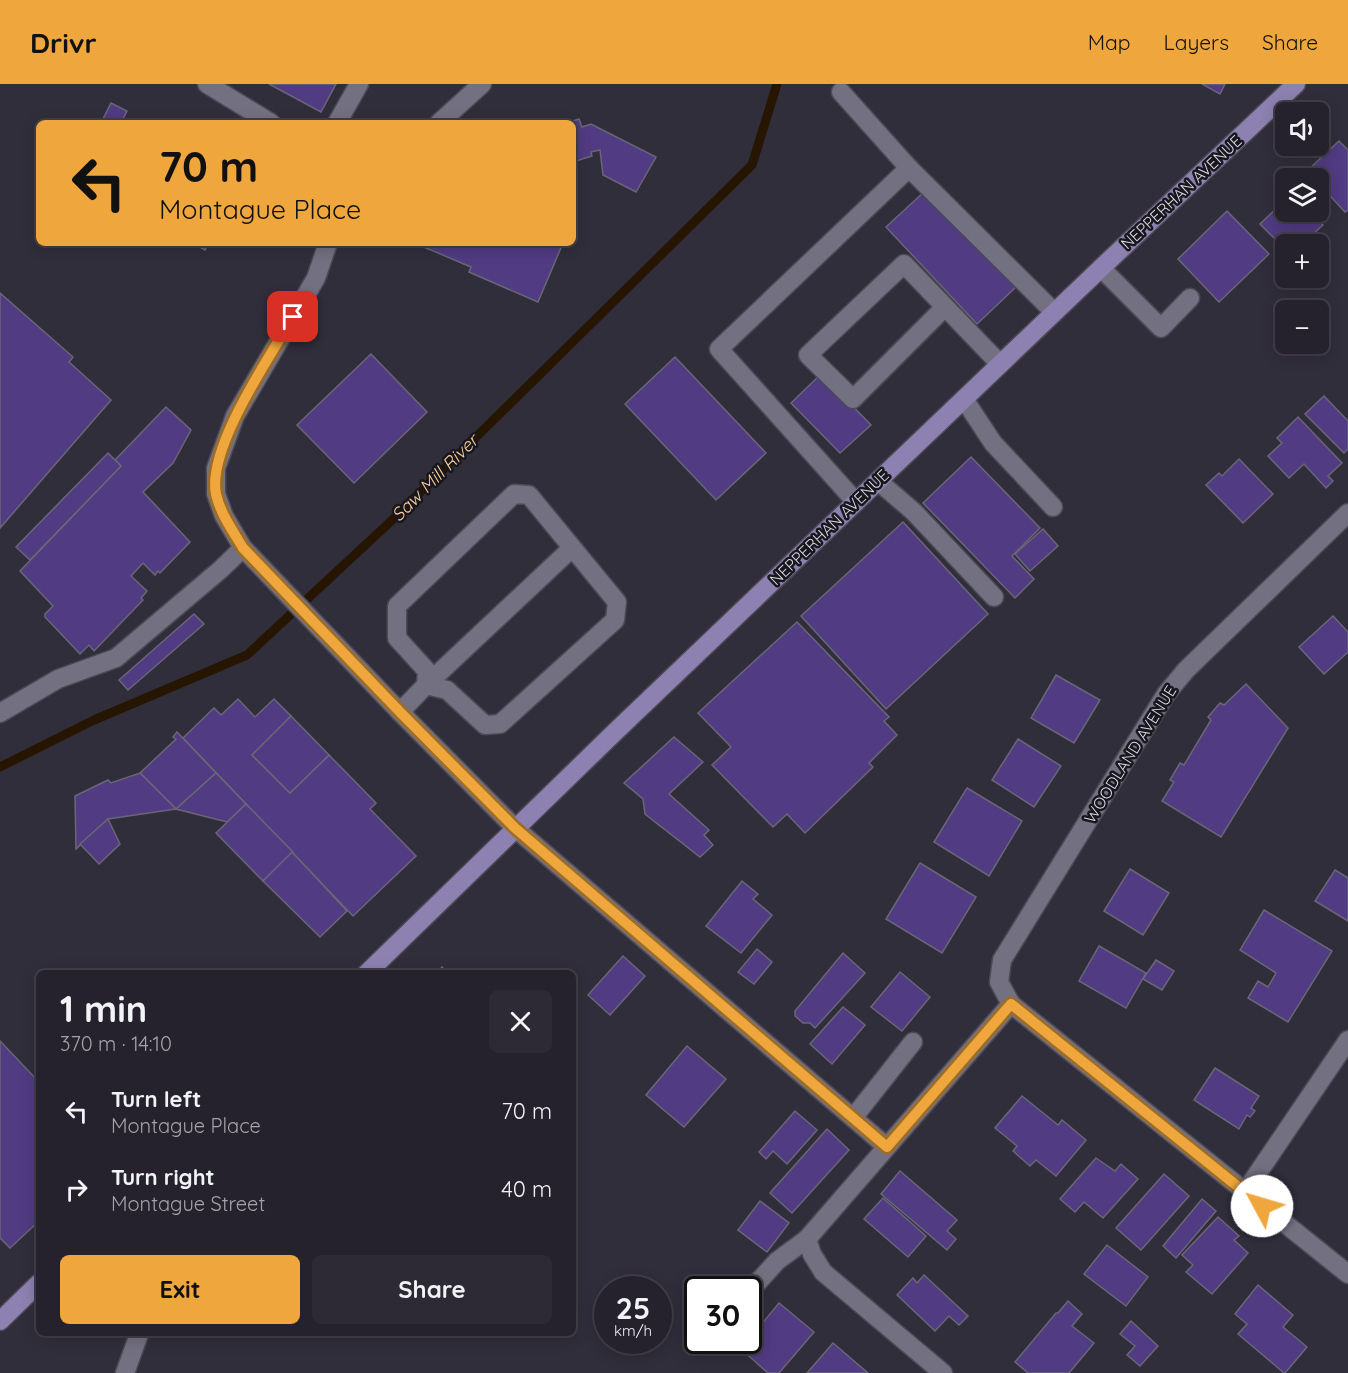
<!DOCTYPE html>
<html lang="en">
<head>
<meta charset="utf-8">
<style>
	:root { --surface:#25222d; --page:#2d2a35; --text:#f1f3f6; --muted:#a3a4aa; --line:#423f49; --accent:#efa73d }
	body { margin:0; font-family:Quicksand,sans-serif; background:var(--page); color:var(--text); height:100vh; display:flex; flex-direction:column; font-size:22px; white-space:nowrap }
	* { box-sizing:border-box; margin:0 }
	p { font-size:20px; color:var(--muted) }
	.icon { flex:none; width:33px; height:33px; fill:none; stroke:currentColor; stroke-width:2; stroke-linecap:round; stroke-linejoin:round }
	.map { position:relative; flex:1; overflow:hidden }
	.drawer { position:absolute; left:36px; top:886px; width:540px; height:366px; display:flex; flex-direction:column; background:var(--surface); border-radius:9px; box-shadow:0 3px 15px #0003,0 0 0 2px var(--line) }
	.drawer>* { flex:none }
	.banner { position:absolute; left:36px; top:36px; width:540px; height:126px; border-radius:9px; box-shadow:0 3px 15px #0003,0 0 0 2px var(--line); background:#efa73d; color:#111; overflow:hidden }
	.fabs { position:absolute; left:1275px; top:18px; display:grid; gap:12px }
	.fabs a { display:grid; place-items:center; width:54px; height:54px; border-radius:9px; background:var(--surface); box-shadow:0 3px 15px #0003,0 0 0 2px var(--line); font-size:30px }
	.speed { position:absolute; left:594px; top:1192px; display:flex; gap:12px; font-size:30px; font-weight:700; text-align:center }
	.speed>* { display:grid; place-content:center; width:78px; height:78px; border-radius:50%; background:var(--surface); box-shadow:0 3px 15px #0003,0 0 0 2px var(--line); line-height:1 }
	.speed small { font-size:15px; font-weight:400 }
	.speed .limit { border:3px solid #111; border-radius:9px; background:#fff; color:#111 }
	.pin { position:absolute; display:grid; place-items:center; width:51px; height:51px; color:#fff; margin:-26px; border-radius:12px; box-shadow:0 3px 9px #0006 }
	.me { position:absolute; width:66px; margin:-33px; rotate:309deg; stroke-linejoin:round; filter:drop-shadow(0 0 4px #0008) }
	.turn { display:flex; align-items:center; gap:21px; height:126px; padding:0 24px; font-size:27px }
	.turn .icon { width:78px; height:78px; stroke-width:2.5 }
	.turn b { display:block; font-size:42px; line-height:51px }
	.round { display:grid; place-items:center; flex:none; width:63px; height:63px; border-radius:9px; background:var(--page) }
	.summary { display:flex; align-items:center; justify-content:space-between; height:102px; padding:0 24px }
	h1 { font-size:36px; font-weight:700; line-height:45px }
	.button { display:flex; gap:12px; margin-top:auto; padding:12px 24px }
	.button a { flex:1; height:69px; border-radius:9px; background:var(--accent); color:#111; font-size:24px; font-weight:700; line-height:69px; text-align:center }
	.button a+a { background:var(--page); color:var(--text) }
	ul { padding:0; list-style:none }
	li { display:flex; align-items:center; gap:18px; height:78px; padding:0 24px }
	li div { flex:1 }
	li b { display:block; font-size:22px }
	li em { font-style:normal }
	header { display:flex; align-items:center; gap:36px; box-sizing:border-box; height:84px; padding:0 30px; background:var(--accent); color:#111 }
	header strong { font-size:28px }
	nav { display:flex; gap:33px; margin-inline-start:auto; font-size:21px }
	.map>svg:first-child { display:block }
</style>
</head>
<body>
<header>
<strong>Drivr</strong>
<nav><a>Map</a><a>Layers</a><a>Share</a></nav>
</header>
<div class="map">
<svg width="1348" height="1289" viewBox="0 0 1348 1289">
	<rect width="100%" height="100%" fill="#312e3c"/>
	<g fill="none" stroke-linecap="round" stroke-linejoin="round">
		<path stroke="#261500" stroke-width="9" d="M0,683l94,-47 153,-65 142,-132 363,-358 25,-81"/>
	</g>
	<g fill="#513b82" stroke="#6a6677" stroke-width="1.5">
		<path d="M269,0h67l-15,28z"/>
		<path d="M1202,0h23l-5,10z"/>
		<path d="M111,19l16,8 -6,12h-20z"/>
		<path d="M579,35l3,8 9,-3 65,33 -20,35 -33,-17 -3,-25 -9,2 1,4 -19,6v-39h-6z"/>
		<path d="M1339,57l9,9v60l-3,2 -27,-29v-5h-4l-7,-7z"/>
		<path d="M925,107l91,96 -39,37 -91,-97z"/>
		<path d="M1281,120l3,3 2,-2v7h24l13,13 -13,12 8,7h-32v6l-26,-26z"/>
		<path d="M1227,127l42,43 -50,48 -41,-43z"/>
		<path d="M193,159h16l-4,7z"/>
		<path d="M419,159h144l-25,59 -69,-30 2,-5 -52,-22z"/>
		<path d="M1318,161l7,7 -7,6z"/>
		<path d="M0,209l73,64 -4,5 42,38 -111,128z"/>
		<path d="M371,270l56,58 -73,71 -57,-58z"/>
		<path d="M675,273l91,96 -50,47 -91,-96z"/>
		<path d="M821,290l50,51 -31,28 -49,-50z"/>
		<path d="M1324,312l24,25v28l-4,4 -39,-39z"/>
		<path d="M166,323l25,23 -18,33 -30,29 47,50 -30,31 -2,-2 -3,4 -12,-12 -12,13 16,15 -6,7 2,2 -49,51 -5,-6 -9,9 -35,-37v-3l8,-8 -33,-35 101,-105 -6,-6z"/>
		<path d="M1298,333l44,46 -14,13 5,5 -7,7 -22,-24 -15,14 -21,-22 14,-13 -5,-5z"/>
		<path d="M108,369l13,13 -91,94 -14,-13z"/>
		<path d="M971,373l69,71 -28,28 22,23 -19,19 -92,-95z"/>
		<path d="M1239,375l34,35 -30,29 -37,-38 13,-12 3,3z"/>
		<path d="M903,438l85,92 -102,95 -85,-93z"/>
		<path d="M1043,445l15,17 -28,25 -15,-17z"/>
		<path d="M194,530l10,10 -76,66 -9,-10z"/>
		<path d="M1333,532l15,16v20l-24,22 -25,-27z"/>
		<path d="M797,538l92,95 -5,4 13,14 -28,28 4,4 -68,66 -18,-19 -14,13 -61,-62 19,-18 -33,-34z"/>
		<path d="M1056,591l44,25 -26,43 -43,-25z"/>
		<path d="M1246,600l42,44 -67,109 -59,-36 12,-19 -4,-2 10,-17 4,2 27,-45 -3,-3 12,-14 4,2z"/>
		<path d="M238,615l17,18 19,-18 17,17 -39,39 38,38 39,-38 47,48 -6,6 46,47 -63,60 -170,-178 31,-30 7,7z"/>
		<path d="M291,632l38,39 -39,38 -38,-38z"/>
		<path d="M177,648l39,41 -40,36 -36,-36 36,-34 -3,-2z"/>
		<path d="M674,653l29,25 -34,32 40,36 -5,5 9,10 -13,12 -55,-43 -2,-15 -19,-16z"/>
		<path d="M1018,655l43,27 -27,41 -42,-27z"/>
		<path d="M140,689l36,36 -68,10 -32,30 -1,-53 33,-16 3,3z"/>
		<path d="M216,689l30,31 -19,18 -51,-13z"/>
		<path d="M967,704l55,33 -33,55 -55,-34z"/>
		<path d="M246,720l47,48 -30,29 -47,-48z"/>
		<path d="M108,735l12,25 -21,20 -19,-20z"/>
		<path d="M292,768l55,59 -27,26 -57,-56z"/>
		<path d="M920,779l56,34 -34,56 -56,-34z"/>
		<path d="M1130,785l39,24 -26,42 -39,-24z"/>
		<path d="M1335,786l13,8v43l-33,-20z"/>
		<path d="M742,797l16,13 -5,5 19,16 -31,38 -35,-27z"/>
		<path d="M1264,826l68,41 -44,71 -40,-24 10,-17 10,6 8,-14 -36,-23z"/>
		<path d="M1099,862l47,27 -20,35 -47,-27z"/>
		<path d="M757,865l15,13 -18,22 -16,-12z"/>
		<path d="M843,869l22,20 -50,55 -5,-5h-7l-8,-7v-5z"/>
		<path d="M623,872l22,20 -35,39 -22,-20z"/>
		<path d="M1156,876l18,11 -12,19 -19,-11z"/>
		<path d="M442,883l7,7h-12z"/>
		<path d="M900,888l30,25 -28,34 -31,-24z"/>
		<path d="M843,923l22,18 -33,39 -22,-20z"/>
		<path d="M0,957l39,41v139l-29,27 -10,-10z"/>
		<path d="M687,962l39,33 -42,48 -38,-32z"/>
		<path d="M1215,984l44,28 -8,12 4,3 -5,6 -3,-2 -8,14 -45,-29z"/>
		<path d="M1022,1012l36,29 4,-5 24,20 -30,36 -20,-16 -6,6 -17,-15 4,-5 -22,-18z"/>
		<path d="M795,1027l22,19 -30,34 -14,-13 -7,8 -7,-7z"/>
		<path d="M827,1045l22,21 -57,63 -22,-20z"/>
		<path d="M1096,1074l19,13 6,-7 17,15 -35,39 -19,-16 -9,10 -15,-13z"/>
		<path d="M900,1087l57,49 -10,11 9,8 -9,11 -66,-56z"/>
		<path d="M1164,1090l25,22 -48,54 -25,-22z"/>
		<path d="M883,1114l43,38 -18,21 -44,-38z"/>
		<path d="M1202,1115l14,12 -40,47 -13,-12z"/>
		<path d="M760,1117l29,22 -22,29 -29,-22z"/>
		<path d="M1218,1133l21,19 -5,4 14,13 -36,41 -26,-22 7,-7 -11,-10z"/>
		<path d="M1107,1161l41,32 -22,29 -42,-32z"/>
		<path d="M924,1191l44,41 -9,9 -10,-9 -14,15 -38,-36 16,-17 4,5z"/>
		<path d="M1258,1201l35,30 -10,12 24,20 -22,26h-1l-46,-39 9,-10 -12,-10z"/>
		<path d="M1068,1217l14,13 -10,12 22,17 -25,30h-41l-13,-11 41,-49h2z"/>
		<path d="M779,1219l35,29 -35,41h-11l-27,-24z"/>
		<path d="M1131,1237l27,25 -18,20 -13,-11 8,-9 -15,-12z"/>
		<path d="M833,1259l35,30h-61z"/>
	</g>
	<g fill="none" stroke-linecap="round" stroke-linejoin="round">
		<defs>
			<g id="minor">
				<path d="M207,0l64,39"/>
				<path d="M841,8l68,76 145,144"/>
				<path d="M337,39l22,-39"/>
				<path d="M439,39l43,-39"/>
				<path d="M328,159l-12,35 -81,138 -19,52v26l8,22 19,32 157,164 115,116 372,319"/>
				<path d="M1101,184l60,60 29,-30"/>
				<path d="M945,223l-92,92 -45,-44 96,-91 96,100"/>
				<path d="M964,315l29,44 60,64"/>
				<path d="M878,397l36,31 80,85"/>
				<path d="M856,418l-137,-153 190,-181"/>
				<path d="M1348,429l-162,157 -20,24 -164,266 -3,22 12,22 337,270"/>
				<path d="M426,601l146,-137"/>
				<path d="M400,628l26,-27 21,5 38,35 15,-1 115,-104 2,-18 -88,-107 -15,-1 -117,112v32l30,33 -1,14"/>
				<path d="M0,629l58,-34 58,-21 104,-88 23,-22"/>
				<path d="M853,1034l60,-76"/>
				<path d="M1245,1108l103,-152"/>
				<path d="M807,1155l5,15 11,18 120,101"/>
				<path d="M748,1209l29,-32 30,-22 204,-235"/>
				<path d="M125,1289l14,-39"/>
			</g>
			<g id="major">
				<path d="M366,890l250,-243 485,-463 195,-184"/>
				<path d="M0,1237l39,-38"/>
			</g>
		</defs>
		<use href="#minor" stroke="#4c4955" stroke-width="21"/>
		<use href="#major" stroke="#4c4955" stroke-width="21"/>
		<use href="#minor" stroke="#737081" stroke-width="18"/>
		<use href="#major" stroke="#8c81b0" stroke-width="18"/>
	</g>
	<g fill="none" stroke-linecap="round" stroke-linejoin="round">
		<defs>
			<path id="route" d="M293,233c-24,41 -86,131 -77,177 4,19 17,37 27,54l157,164 115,116 372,319 124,-143 251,202"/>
		</defs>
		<use href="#route" stroke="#9b6d28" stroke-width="15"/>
		<use href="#route" stroke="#efa73d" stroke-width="10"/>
	</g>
	<g text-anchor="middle" stroke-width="5" stroke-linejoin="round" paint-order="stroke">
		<g font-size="16" fill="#dcdae4" stroke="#19171e">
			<text transform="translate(1181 108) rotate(-43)" y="6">NEPPERHAN AVENUE</text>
			<text transform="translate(829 443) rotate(-44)" y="6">NEPPERHAN AVENUE</text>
			<text transform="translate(1130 670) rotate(-58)" y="6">WOODLAND AVENUE</text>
		</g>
		<g font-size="18" font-style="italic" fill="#fbcf98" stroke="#19171e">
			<text transform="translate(435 394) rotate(-45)" y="6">Saw Mill River</text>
		</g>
	</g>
</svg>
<div class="fabs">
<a><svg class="icon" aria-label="sound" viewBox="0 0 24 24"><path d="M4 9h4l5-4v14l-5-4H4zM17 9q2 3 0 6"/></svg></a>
<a><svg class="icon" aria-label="layers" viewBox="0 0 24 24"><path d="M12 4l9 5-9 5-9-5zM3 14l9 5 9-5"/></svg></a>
<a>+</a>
<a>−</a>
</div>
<div class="speed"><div>25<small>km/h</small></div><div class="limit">30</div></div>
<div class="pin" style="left:293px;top:233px;background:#d93025"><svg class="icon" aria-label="arrive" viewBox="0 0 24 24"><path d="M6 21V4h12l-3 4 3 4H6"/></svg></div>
<svg class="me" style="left:1262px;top:1122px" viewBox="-20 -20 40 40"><circle r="19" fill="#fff"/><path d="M0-13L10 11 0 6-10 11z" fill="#efa73d"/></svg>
<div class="banner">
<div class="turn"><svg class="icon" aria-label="left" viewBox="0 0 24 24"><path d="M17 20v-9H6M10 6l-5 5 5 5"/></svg><div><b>70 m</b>Montague Place</div></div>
</div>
<section class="drawer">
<div class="summary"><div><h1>1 min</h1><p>370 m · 14:10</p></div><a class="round"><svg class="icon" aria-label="close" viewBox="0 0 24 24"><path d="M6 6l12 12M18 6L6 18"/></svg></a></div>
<ul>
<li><svg class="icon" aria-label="left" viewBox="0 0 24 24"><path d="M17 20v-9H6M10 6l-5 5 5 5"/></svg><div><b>Turn left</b><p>Montague Place</p></div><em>70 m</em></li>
<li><svg class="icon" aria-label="right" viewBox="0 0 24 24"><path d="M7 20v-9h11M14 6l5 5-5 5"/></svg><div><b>Turn right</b><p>Montague Street</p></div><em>40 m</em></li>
</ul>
<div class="button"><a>Exit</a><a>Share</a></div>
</section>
</div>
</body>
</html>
